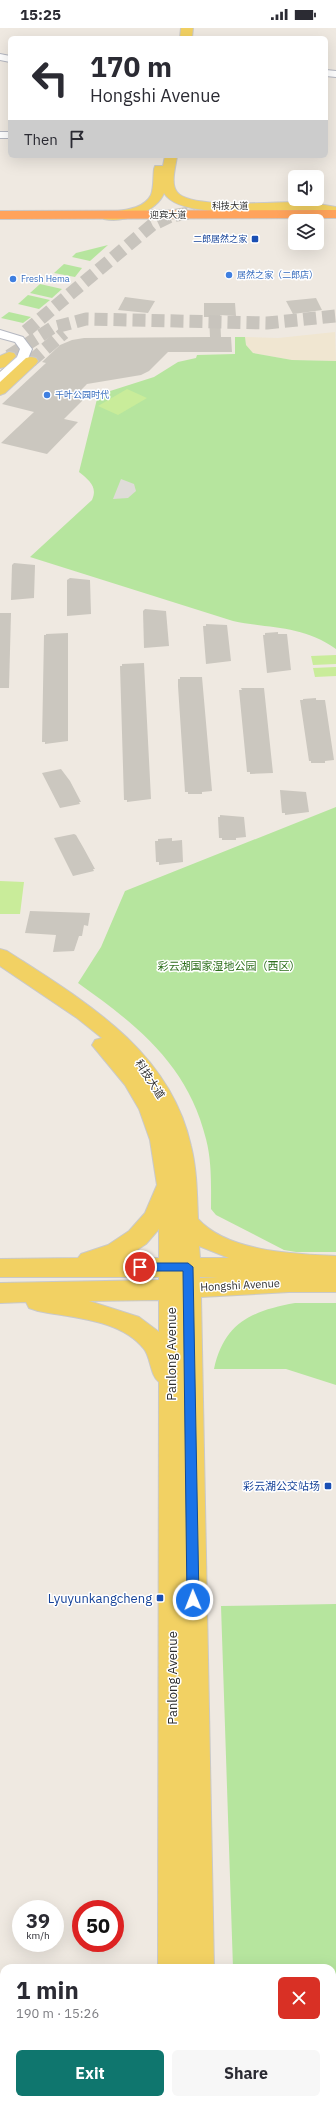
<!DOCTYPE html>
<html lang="en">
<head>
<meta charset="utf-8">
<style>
	:root { --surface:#fff; --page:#f7f7f7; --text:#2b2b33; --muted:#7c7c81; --accent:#0f766e }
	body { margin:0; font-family:"IBM Plex Sans","Noto Sans SC",sans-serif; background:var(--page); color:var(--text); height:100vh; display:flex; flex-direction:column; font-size:15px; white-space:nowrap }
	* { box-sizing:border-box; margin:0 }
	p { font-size:13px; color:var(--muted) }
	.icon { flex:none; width:22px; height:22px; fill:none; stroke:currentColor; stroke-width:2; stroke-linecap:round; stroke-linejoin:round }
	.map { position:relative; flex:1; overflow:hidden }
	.sheet { position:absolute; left:0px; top:1936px; width:336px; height:140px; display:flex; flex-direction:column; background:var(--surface); border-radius:12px 12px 0 0; box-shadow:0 4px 16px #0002 }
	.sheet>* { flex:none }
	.guide { position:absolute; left:8px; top:8px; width:320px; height:122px; border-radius:6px; box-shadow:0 4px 16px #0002; background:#fff; color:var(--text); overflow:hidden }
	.controls { position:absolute; left:288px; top:142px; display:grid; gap:8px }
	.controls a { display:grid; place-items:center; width:36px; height:36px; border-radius:6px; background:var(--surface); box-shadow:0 4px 16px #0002; font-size:20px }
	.speed { position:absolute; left:12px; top:1872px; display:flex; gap:8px; font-size:20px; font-weight:700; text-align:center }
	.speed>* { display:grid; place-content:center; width:52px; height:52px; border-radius:50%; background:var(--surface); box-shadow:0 4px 16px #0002; line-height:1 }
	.speed small { font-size:10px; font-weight:400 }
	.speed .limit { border:6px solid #d22; background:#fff; color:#111 }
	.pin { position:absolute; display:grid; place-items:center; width:34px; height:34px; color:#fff; margin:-17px; border:2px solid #fff; border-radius:50%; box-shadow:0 1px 4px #0007 }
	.me { position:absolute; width:44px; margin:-22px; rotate:359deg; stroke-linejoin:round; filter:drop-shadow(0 0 3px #0008) }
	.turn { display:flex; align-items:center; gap:14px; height:84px; padding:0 16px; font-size:18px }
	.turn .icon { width:52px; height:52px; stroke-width:2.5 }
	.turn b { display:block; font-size:28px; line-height:34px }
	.then { display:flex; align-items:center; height:38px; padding:0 16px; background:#0003; gap:8px; font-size:15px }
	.round { display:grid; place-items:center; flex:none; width:42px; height:42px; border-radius:6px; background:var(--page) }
	.summary { display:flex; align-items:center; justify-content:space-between; height:68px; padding:0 16px }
	h1 { font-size:24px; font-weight:800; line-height:30px }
	.action { display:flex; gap:8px; margin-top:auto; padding:8px 16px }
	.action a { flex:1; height:46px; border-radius:6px; background:var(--accent); color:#fff; font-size:16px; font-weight:800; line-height:46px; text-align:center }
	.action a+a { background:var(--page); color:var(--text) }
	.status { display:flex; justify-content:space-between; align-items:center; height:28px; padding:0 20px; background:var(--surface); direction:ltr }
	.status svg { height:11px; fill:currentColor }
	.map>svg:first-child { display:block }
</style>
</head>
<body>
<div class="status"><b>15:25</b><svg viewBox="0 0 49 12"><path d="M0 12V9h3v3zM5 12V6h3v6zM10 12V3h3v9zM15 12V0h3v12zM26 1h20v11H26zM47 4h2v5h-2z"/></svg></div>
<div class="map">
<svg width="336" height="2076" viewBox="0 0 336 2076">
	<rect width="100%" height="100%" fill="#efe9e1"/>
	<path fill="#f0e6d1" d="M335,304l1,29 -44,-1 -39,-7 -7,-8 -1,-8 33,1z"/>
	<g fill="#b6e59e">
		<path d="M108,217l-18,16 -18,-4 4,-4z"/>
		<path d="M64,236l18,4 -7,9 -21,-4z"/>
		<path d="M40,256l22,5 -10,9 -22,-5z"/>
		<path d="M28,267l22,5 -11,9 -21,-5z"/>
		<path d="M9,284l22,5 -8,6 -22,-5z"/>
		<path d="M235,309h10l1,8 7,8 39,7 44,1v288c-34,-24 -65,-20 -103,-28l-203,-64 62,-57c6,-13 -3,-20 -13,-28l18,-73 10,-7 47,-15 24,-15 18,-4 1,-3 38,-1z"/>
		<path d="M336,779v445h-40l-12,-2 -68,-35 -5,-6c0,-23 1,-47 -5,-70 -18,-74 -69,-114 -128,-156l23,-36 24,-56z"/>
		<path d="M295,1275h41v82l-50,-16h-72c10,-46 37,-58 81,-66z"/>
		<path d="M336,1576v500h-98v-4h94v-132h-99l-12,-362z"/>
	</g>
	<g fill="#c9ec9a">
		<path d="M127,361l20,9 -29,17 -20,-9z"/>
		<path d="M336,627v9l-23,1 -2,-9z"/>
		<path d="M336,639v9l-21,1 -2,-9z"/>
		<path d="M0,853l24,1 -4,32h-20z"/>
	</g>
	<path fill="#dfdcd8" d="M121,451l13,5 2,7 -8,7 -15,1z"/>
	<g fill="#cbc7bf">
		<path d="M125,269l30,4 -7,12 -30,-3z"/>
		<path d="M316,270l6,12 -14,2 -15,2 -7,-13z"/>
		<path d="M204,275h31l1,13 -16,-1 1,22h10l1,15h-64l-19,19 -8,4 -54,9 -6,6 3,9 -20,20 14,3 -31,32 -46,-11 33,-31 -32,-8 44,-41 -4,-1 18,-17 12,-5 12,-2 126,-1 -1,-20h-5z"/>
		<path d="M14,535l21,2 -1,33 -23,2 1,-35z"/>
		<path d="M70,550l20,2 1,34 -24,2v-36z"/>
		<path d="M145,581l21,2 3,35 -25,2 -1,-37z"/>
		<path d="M0,585h11l-2,75h-9z"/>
		<path d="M206,596l21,1 4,36 -25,3 -3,-38h3z"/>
		<path d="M278,604v2h9l4,36 -24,3 -4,-38h2v-2z"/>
		<path d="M68,605v108l-23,3v-2h-3l2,-107h2v-1z"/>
		<path d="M144,635l7,136 -24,3v-2h-3l-4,-134h2v-2z"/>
		<path d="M180,649h22l10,114 -10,1v2h-14v-2h-3l-7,-106v-7h2z"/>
		<path d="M241,660h23l9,85 -23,1v-2h-3l-8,-82h3z"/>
		<path d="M316,670v2h9l9,60 -9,1v2h-14v-2h-2l-9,-61h3v-1z"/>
		<path d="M61,741l9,12 11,21h-2l1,2 -20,4 -18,-35z"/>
		<path d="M280,762l26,2 3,20 -24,3v-2h-3z"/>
		<path d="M220,787l24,2 2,20 -10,1v2h-14v-2h-3l-1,-21h2z"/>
		<path d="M74,806l2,1 7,12 12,22h-2l1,2 -21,5 -19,-38z"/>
		<path d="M172,810v3l10,-1 1,22 -24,3v-3h-3l-1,-21h3v-2z"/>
		<path d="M30,883l60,2 -2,13 -4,-1 -2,11h-3l-5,15 -21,1 3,-17 -31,-2z"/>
	</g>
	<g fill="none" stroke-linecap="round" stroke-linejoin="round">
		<g stroke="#c8c4bd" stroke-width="13" stroke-dasharray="13 6" stroke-linecap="butt">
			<path d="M26,303l126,-106 19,-9 24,-4"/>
			<path d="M9,328l43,-28 34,-9 181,4 69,-7"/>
			<path d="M31,333l33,-28"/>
		</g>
		<defs>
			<g id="minor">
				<path d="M0,26l10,2v6l-10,-2z"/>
				<path d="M326,42l10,1v6l-10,-1z"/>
				<rect x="0" y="104" width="10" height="6"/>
				<path d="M0,302l23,7 9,12 -5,12 -23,21 -4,1v-11l17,-15 3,-8 -5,-7 -15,-4z"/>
			</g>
			<g id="major">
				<path d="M181,0h12l-1,10h-12z"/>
				<path d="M165,128h12c-1,10 -7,27 0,36 14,18 102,9 126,10 11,1 22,3 33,5v8c-11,-2 -22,-5 -33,-5 -30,-1 -122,11 -139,-17 -7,19 -41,30 -60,26l-2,-3 2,-3c15,-3 39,-2 47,-18 3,-8 2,-18 3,-26l1,-3h8z"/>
				<path d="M9,324l5,1 2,3 -11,11 -5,1v-12z"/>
				<path d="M31,329l5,1 2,3 -2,3 -31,29 -5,2v-13l26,-24z"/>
				<path d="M0,921l7,2c77,50 163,99 184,195 6,24 6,49 7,73 30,33 96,35 138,37v36h-47l-88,5 13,671h-56l1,-586c-9,-7 -8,-24 -15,-33 -23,-30 -72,-31 -106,-38l-9,-3 -3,-6 -26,1v-20l159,-3v-3h-159v-18l78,-1 3,-4 27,-9 21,-14 16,-18 12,-28 -7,-45 -11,-31 -14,-24 -33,-40 3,-5 7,-2 -25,-20 -77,-52zM159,1201v29h-34l21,-14zM199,1218l30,12h-29zM200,1249h18l-18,1zM159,1272v32l-20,-15 -50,-16z"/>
				<rect x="159" y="2072" width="57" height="4"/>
			</g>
			<path id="highway" d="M336,182v8l-336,1v-8z"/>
		</defs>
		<use href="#minor" stroke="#b4b7c1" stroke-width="2"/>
		<use href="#major" stroke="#c9c9c9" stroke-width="2"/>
		<use href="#highway" stroke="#c9c9c9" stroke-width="2"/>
		<use href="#minor" fill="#fff" fill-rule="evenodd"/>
		<use href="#major" fill="#f2d163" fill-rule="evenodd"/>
		<use href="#highway" fill="#ffa35c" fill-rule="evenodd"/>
	</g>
	<path fill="#1a73e8" stroke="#114b97" d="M140,1235h48l5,4 6,333 -2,4 -4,1 -4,-1 -2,-4 -4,-329h-43l-5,-4z"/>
	<g fill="#1a4fb4" stroke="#fff" stroke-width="1.5">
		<rect x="251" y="207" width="8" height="8" rx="2"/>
		<rect x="324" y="1454" width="8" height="8" rx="2"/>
		<rect x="156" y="1566" width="8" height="8" rx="2"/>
	</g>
	<g fill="#3f7fe0" stroke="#fff" stroke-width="1.5">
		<circle cx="229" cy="247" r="4"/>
		<circle cx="13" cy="251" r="4"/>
		<circle cx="47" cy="367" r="4"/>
	</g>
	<g text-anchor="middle" stroke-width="3" stroke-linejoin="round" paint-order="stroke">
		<g font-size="9" fill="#2e2e2e" stroke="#fff">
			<text x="230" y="181">科技大道</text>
			<text x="168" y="190">迎宾大道</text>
		</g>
		<g font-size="9" fill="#164399" stroke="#fff" text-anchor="end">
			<text x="247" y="214">二郎居然之家</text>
		</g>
		<g font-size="9" fill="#366cbe" stroke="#fff" text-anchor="start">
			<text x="237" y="250">居然之家（二郎店）</text>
			<text x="21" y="254">Fresh Hema</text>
			<text x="55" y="370">千叶公园时代</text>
		</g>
		<g font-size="11" fill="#2c6e1b" stroke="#fff">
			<text x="229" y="942">彩云湖国家湿地公园（西区）</text>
		</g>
		<g font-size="11" fill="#2e2e2e" stroke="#fff">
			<text transform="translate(150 1051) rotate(57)" y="4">科技大道</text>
			<text transform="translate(240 1257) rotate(-3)" y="4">Hongshi Avenue</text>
		</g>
		<g font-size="11" fill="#164399" stroke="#fff" text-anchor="end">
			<text x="320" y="1462">彩云湖公交站场</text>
		</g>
		<g font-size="13" fill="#2e2e2e" stroke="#fff">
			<text transform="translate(171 1326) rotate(-90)" y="5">Panlong Avenue</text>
			<text transform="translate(172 1650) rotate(-90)" y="5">Panlong Avenue</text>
		</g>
		<g font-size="13" fill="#164399" stroke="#fff" text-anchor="end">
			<text x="152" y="1575">Lyuyunkangcheng</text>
		</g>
	</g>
</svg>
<div class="controls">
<a><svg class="icon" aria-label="sound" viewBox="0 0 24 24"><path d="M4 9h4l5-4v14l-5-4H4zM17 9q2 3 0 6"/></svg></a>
<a><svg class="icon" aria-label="layers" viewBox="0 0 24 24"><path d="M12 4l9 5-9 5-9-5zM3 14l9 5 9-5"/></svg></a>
</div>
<div class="speed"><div>39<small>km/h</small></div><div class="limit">50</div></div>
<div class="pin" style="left:140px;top:1239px;background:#d93025"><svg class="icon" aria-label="arrive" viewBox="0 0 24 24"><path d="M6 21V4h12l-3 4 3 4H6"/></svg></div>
<svg class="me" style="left:193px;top:1572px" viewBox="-20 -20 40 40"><circle r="17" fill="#1a73e8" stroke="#fff" stroke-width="3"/><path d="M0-11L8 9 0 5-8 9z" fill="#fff"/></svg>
<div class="guide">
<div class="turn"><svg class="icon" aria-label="left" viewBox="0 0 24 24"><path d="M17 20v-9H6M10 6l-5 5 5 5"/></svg><div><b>170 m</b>Hongshi Avenue</div></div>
<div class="then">Then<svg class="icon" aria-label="arrive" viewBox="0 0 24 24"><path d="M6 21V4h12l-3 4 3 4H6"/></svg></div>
</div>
<section class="sheet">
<div class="summary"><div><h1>1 min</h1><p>190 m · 15:26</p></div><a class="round" style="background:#d93025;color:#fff"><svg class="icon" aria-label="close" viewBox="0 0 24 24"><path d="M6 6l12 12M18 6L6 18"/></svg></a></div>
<div class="action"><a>Exit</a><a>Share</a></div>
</section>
</div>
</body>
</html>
